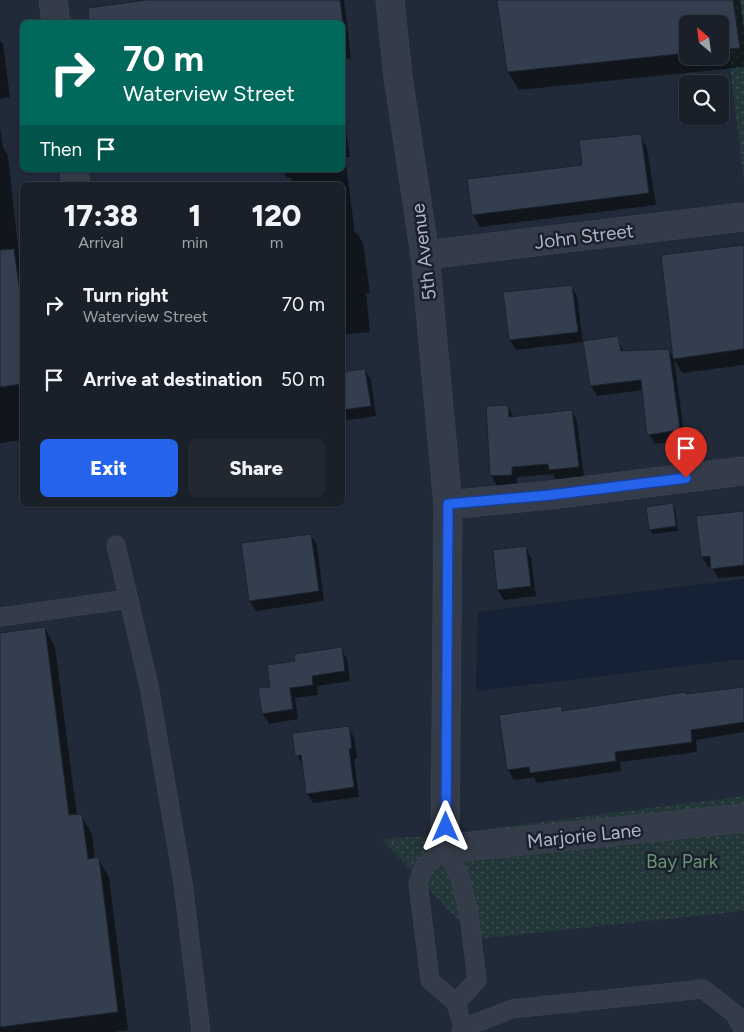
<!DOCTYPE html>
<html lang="en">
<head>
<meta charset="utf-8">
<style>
	:root { --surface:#19202a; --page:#222832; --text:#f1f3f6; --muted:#9fa3a8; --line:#373e47; --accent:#2563eb }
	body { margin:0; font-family:Figtree,sans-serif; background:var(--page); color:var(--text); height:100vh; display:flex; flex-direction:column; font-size:19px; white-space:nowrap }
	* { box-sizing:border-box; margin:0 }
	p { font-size:16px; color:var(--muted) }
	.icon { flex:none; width:28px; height:28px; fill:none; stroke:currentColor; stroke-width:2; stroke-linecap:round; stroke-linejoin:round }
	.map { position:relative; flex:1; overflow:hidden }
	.side { position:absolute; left:20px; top:182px; width:325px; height:325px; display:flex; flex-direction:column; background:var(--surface); border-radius:8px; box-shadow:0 1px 4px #0004,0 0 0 1px var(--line) }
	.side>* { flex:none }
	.banner { position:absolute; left:20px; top:20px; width:325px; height:152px; border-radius:8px; box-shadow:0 1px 4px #0004,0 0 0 1px var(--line); background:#00695c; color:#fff; overflow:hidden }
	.needle { width:32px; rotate:331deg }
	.fabs { position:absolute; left:679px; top:15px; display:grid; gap:10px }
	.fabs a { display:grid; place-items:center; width:50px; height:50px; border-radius:8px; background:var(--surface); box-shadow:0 1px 4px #0004,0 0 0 1px var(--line); font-size:25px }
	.pin { position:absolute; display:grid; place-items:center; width:42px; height:42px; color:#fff; margin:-51px -21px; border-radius:50% 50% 50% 0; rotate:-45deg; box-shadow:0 0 5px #0007 }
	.pin .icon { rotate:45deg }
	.me { position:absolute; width:55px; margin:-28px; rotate:0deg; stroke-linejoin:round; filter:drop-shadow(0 0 4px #0008) }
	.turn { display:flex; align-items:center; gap:18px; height:105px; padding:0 20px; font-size:22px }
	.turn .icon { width:65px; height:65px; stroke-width:2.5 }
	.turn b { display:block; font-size:35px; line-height:42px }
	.then { display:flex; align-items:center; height:48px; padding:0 20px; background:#0003; gap:10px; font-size:19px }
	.eta { display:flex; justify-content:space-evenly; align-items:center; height:85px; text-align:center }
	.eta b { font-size:30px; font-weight:800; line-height:35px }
	.cta { display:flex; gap:10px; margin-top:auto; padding:10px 20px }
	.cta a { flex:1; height:58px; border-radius:8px; background:var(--accent); color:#fff; font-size:20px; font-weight:800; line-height:58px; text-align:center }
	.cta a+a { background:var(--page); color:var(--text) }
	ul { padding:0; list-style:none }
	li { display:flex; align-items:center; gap:15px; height:75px; padding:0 20px }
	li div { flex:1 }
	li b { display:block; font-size:19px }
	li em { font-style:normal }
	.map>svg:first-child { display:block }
</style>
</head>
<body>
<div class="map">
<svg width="744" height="1032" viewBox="0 0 744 1032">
	<defs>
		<pattern id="green-dots" width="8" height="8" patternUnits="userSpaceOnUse" patternTransform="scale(1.25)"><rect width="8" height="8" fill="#233639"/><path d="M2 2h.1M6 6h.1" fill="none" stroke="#405154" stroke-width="1.8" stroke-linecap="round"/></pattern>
	</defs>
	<rect width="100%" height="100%" fill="#212a38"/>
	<g fill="url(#green-dots)">
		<path d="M722,0h22v181z"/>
		<path d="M744,796v115l-267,28 -96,-100 59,-4z"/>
	</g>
	<path fill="#152135" d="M744,579v80l-268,32 2,-79z"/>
	<g fill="#0007" fill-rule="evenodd">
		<path d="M157,0h187l7,58 -9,1v-37h-216l-3,-18z"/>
		<path d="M498,0h242l4,28v39l-225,23 -11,-18zM688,24h32v32h-32z"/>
		<path d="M0,40l3,4 7,53 -10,2z"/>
		<path d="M342,122l4,7 4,28h-5l10,76h2l6,10 7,50h-4l4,39 -28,3v-150h-50l-1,-8 -4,1 -5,-8h60z"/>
		<path d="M0,128l3,19 5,9 14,127v110h-3l3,26v21l-22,3z"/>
		<path d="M640,135l7,13 9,57 -176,22 -7,-13 110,-48z"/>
		<path d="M744,247v118l-62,8 -8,-14 11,81 -30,4 -6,-10 -6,-44 -46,6 -6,-10 -6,-44 32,-4 7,14 45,-2 5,10 -12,-104z"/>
		<path d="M571,286l6,10 6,46 -67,8 -6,-10z"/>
		<path d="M365,370l6,10 5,36 -34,5v-48z"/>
		<path d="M508,406l6,12 58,-7 5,10 7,56 -28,3 -3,-6 -36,3v8l-20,1 -5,-10 -4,-69z"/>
		<path d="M673,505l2,4 3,22 -25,3 -3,-5z"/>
		<path d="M744,516v60l-26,2 -6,-11h-4l-6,-10 -4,-40z"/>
		<path d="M311,535l6,10 7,56 -68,10 -6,-10 -8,-57z"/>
		<path d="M526,548l5,10 5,38 -32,4 -6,-10z"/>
		<path d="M45,628l10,19 22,169 4,-1 11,19 3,25 3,-1 11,19 19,153 -15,2h-113v-398z"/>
		<path d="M341,649l6,10 3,22 -33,5 1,9 -23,3 3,21 -29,5 -6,-10 8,-26 25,-26z"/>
		<path d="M744,688v44l-48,8 1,12 -77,10 1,9 -84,12 -3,-6 -20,3 -6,-10 52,-63 3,5z"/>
		<path d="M348,727l6,10 3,21 -3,1 5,38 -46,6 -6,-10 -4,-27 -6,-11z"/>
	</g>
	<g fill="#333e4f" stroke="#1c232f">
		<path d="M146,0h194l3,22h-254l-1,-14z"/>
		<path d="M497,0h236l7,48 -20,2v-26h-32v29l-181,19z"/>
		<path d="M641,134l8,59 -177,22 -5,-36 115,-14 -3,-25z"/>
		<path d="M744,245v104l-71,10 -12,-104z"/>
		<path d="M14,249l8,58v77l-22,3v-137z"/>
		<path d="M572,285l6,47 -69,8 -6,-48z"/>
		<path d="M618,336l3,15 48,-2 11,81 -33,5 -6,-55 -51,6 -7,-45z"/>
		<path d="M363,369h2l6,37 -29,4v-38z"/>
		<path d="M508,405l1,12 63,-7 7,57 -30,3 -1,-6 -36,3v8l-22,1 -4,-70z"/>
		<path d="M673,503l3,23 -27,4 -3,-23z"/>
		<path d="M744,511v54l-33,4 -1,-13 -9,1 -5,-41z"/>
		<path d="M311,534l8,57 -70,10 -8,-58z"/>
		<path d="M526,546l5,40 -34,4 -4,-40z"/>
		<path d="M45,627l24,188 13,-1 6,45 11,-2 19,155 -118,15v-394z"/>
		<path d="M342,647l3,24 -33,5 1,9 -23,3 3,21 -31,5 -4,-26 12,-1 -3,-22 28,-4 -1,-7z"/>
		<path d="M744,687v35l-53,8 1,12 -77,10 1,9 -86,12 -1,-6 -22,3 -8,-55 62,-9 1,5 124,-19v2z"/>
		<path d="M349,726l3,22 -3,1 5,38 -48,7 -5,-39 -6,1 -3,-23z"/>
	</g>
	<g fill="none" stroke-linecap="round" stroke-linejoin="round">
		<defs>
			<g id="service">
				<path d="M116,545l33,141 34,197 18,149"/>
				<path d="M0,617l129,-18"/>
				<path d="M456,1003l21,-23 -8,-65 -9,-38 -15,-28 -21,18 -6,16 12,97 26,23 7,25"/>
				<path d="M461,1032l2,-4 49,-19 191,-20 32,25 9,17"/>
			</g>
			<g id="minor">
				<path d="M53,0l3,22"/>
				<path d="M390,0l8,77 27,178 23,250 -3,344 299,-31"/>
				<path d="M74,170l2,15"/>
				<path d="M425,255l318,-38"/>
				<path d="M448,505l102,-10 194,-24"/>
			</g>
		</defs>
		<use href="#service" stroke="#3e4552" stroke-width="19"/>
		<use href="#minor" stroke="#3e4552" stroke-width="29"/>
		<use href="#service" stroke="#353c49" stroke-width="18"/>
		<use href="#minor" stroke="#353c49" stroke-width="28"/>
	</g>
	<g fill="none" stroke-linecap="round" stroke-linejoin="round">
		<defs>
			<path id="route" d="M446,827l2,-323 102,-9 136,-17"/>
		</defs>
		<use href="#route" stroke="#184099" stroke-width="12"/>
		<use href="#route" stroke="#2563eb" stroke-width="9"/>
	</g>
	<g text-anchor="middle" stroke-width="5" stroke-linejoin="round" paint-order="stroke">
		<g font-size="19" fill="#afb7c5" stroke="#1a212d">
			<text transform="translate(584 236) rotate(-7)" y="7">John Street</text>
			<text transform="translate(423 252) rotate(-97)" y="7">5th Avenue</text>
			<text transform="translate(584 835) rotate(-6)" y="7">Marjorie Lane</text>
		</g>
		<g font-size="19" fill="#679573" stroke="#1a212d">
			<text x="682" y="868">Bay Park</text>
		</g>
	</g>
</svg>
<div class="fabs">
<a><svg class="needle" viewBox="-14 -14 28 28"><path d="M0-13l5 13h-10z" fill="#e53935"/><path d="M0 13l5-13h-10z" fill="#9fa3a8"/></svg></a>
<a><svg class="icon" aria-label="search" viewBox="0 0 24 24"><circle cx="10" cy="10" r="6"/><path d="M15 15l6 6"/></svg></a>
</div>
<div class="pin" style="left:686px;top:478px;background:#d93025"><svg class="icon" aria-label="arrive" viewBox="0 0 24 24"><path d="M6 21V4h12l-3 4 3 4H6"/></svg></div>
<svg class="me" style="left:446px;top:827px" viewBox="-20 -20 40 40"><path d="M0-17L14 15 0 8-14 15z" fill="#2563eb" stroke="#fff" stroke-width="4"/></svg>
<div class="banner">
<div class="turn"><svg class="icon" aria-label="right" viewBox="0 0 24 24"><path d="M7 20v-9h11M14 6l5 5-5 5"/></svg><div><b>70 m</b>Waterview Street</div></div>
<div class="then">Then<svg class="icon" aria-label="arrive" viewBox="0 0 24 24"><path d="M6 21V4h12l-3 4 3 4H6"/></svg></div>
</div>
<section class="side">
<div class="eta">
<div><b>17:38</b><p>Arrival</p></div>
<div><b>1</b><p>min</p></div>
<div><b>120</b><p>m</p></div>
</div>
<ul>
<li><svg class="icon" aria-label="right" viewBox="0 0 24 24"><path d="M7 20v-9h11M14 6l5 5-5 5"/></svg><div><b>Turn right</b><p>Waterview Street</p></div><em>70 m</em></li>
<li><svg class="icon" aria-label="arrive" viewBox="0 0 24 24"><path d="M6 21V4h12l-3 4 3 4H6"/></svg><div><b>Arrive at destination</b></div><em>50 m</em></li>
</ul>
<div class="cta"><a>Exit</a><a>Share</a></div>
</section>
</div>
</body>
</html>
